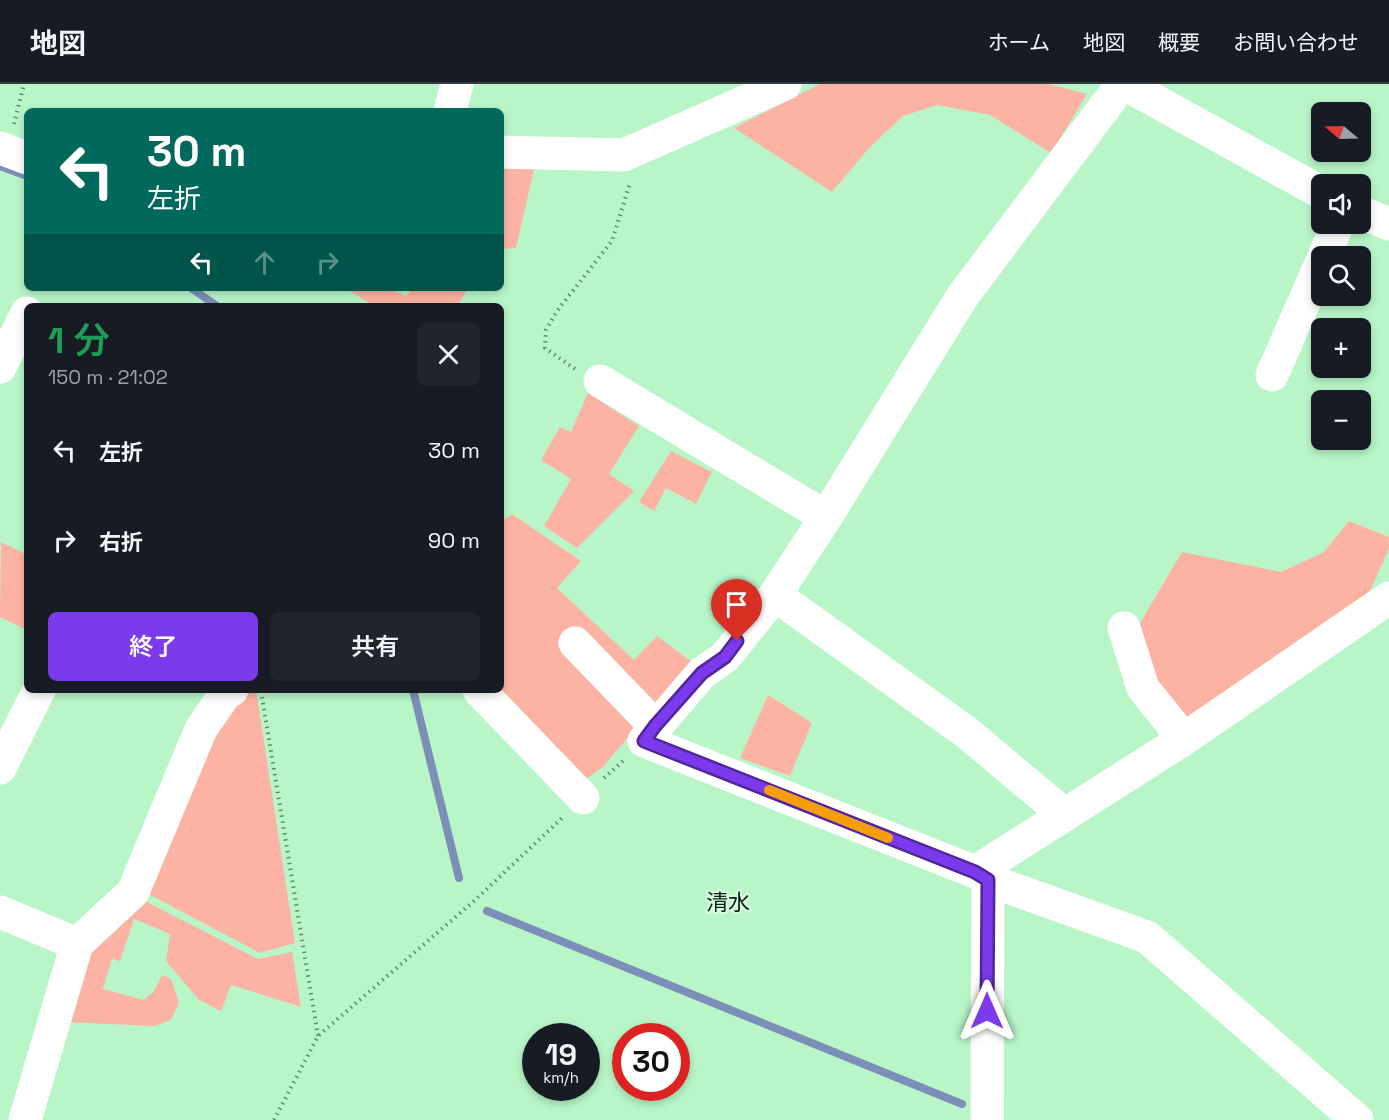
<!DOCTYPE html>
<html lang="ja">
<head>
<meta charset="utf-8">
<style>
	:root { --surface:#171b24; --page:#20242c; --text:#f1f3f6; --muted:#9ea1a6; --line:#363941; --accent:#7c3aed }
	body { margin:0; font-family:"Space Grotesk","Noto Sans JP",sans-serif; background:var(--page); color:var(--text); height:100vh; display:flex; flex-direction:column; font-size:22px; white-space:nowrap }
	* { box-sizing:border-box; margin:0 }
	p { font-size:20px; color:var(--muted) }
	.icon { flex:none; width:33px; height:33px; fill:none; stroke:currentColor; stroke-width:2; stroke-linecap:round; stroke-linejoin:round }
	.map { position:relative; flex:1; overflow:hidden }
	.details { position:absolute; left:24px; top:219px; width:480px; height:390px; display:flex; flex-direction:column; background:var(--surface); border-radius:9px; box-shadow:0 3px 9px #0003 }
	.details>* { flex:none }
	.top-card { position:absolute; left:24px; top:24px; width:480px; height:183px; border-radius:9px; box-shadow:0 3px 9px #0003; background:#00695c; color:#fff; overflow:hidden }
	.needle { width:39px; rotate:289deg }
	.tools { position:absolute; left:1311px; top:18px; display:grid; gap:12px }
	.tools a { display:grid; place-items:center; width:60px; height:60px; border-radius:9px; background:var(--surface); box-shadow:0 3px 9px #0003; font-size:30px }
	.speed { position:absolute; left:522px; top:939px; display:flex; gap:12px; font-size:30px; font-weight:700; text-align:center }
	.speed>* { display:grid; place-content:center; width:78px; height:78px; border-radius:50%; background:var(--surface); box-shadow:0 3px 9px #0003; line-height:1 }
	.speed small { font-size:15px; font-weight:400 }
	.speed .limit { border:9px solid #d22; background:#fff; color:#111 }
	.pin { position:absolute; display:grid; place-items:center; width:51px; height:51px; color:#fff; margin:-62px -26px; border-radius:50% 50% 50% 0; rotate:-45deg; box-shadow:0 0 6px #0007 }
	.pin .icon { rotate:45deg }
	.me { position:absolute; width:66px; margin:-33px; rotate:0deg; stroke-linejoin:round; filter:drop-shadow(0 0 4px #0008) }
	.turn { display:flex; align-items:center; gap:21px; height:126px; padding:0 24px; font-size:27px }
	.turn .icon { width:78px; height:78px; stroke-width:2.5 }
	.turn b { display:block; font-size:42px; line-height:51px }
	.lanes { display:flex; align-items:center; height:57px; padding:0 24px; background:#0003; justify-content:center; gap:30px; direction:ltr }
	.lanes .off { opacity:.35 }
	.round { display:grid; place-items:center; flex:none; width:63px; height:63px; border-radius:9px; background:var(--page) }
	.headline { display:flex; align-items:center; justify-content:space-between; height:102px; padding:0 24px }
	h1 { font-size:36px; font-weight:600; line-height:45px; color:#1e9e55 }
	.button { display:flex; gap:12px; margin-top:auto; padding:12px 24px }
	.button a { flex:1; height:69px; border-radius:9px; background:var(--accent); color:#fff; font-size:24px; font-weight:600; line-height:69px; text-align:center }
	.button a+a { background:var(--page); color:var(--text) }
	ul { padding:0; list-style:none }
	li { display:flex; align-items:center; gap:18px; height:90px; padding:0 24px }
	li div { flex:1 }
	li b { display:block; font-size:22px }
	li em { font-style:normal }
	header { display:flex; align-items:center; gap:36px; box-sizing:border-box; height:84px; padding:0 30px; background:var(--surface); border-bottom:2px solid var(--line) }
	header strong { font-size:28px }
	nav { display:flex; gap:33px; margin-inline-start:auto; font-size:21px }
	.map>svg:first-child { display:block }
</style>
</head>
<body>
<header>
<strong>地図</strong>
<nav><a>ホーム</a><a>地図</a><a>概要</a><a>お問い合わせ</a></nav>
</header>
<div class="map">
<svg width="1389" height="1036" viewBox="0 0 1389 1036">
	<rect width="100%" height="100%" fill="#b8f6c8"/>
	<g fill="#fdb3a3">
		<path d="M820,0h229l38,10 -36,59 -61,-38 -53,-10 -34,11 -34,32 -37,44 -98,-64z"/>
		<path d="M535,81l-19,83 -11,1 -4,-4v-78z"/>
		<path d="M345,204h42l19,8 7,-8h55l-11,18h-83z"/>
		<path d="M588,309l51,33 -30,48 25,17 -57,57 -33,-22 27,-47 -30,-19 19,-33 11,5z"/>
		<path d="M671,367l41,21 -16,32 -30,-16 -12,23 -15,-9z"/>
		<path d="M512,430l69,47 -24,27 77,72 23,-24 35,26 -90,106 -19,13 -82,-91v-168z"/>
		<path d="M1349,437l40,16v12l-19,42 -187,129 -33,-42 -13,-50 45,-76 99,20 43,-20z"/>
		<path d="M1,458l26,13v75l-27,-13z"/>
		<path d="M245,606h11l39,253 -35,10 -119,-63 65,-158z"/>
		<path d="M768,611l44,28 -22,53 -50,-18z"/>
		<path d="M139,814l119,61 34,-7 9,55 -70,-22 -10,26 -23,-12 -32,-38 4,-27 -36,-15 -14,42 -8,-2 -9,30 41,11 10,-9 8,-16 9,4 8,23 -8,18 -16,6 -91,-4 18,-70z"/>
	</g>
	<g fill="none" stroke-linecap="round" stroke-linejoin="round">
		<g stroke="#7c8fb8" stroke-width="8">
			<path d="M0,82l27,10"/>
			<path d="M191,204l26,18"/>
			<path d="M413,606l46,188"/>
			<path d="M487,827l475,193"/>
		</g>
		<g stroke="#608c6d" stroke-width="4" stroke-dasharray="1.5 4.5" stroke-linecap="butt">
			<path d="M14,40l10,-40"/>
			<path d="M575,285l-30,-21 1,-18 11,-19 55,-70 18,-58"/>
			<path d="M262,613l56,339"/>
			<path d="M604,694l19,-17"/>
			<path d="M274,1036l44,-84 156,-135 88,-83"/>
		</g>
		<g stroke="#fff" stroke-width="33">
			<path d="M1122,0l-160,213 -136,220 -51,78 -50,62 -23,16 -58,68 331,131 13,8 159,57 210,183"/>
			<path d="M1125,0l197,109"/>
			<path d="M450,27l7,-27"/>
			<path d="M0,64l27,10"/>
			<path d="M501,68l123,3 161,-71"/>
			<path d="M1360,128l29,12"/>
			<path d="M1324,172l14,-32"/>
			<path d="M0,283l27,-54"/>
			<path d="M1272,291l50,-114"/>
			<path d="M600,297l226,136"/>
			<path d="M775,511l191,137 99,83"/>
			<path d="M1124,544l19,60 41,51"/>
			<path d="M575,559l80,83"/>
			<path d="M479,606l104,108"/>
			<path d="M0,684l39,-78"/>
			<path d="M975,788l209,-133 205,-141"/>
			<path d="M0,828l77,32"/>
			<path d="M25,1036l52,-176 56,-52 68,-163 24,-35 7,-4"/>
			<path d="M987,1036l1,-240"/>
		</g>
	</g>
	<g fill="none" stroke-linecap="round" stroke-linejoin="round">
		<defs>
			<path id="route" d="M737,557l-12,16 -23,16 -47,53 -11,15 331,131 13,8 -1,131"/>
		</defs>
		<use href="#route" stroke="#51269a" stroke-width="15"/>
		<use href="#route" stroke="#7c3aed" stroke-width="10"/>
		<path stroke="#f59e0b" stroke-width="10" d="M769,706l119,48"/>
	</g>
	<g text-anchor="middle" stroke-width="4.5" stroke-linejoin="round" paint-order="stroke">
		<g font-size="22" fill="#092212" stroke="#d8fde1">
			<text x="728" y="826">清水</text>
		</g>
	</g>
</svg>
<div class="tools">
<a><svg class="needle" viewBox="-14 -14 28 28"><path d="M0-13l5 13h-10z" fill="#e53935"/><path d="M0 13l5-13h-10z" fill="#9ea1a6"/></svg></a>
<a><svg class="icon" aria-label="sound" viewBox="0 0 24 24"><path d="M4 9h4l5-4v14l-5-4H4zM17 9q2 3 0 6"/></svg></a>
<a><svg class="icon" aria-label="search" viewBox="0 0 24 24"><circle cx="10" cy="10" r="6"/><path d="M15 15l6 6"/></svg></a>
<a>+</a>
<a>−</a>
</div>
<div class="speed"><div>19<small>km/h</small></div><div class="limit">30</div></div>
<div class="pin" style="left:737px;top:557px;background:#d93025"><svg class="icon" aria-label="arrive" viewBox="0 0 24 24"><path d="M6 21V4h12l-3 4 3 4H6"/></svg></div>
<svg class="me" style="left:987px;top:927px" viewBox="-20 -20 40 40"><path d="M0-17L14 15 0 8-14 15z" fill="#7c3aed" stroke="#fff" stroke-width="4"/></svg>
<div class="top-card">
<div class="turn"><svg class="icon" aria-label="left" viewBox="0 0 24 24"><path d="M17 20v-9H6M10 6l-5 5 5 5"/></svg><div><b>30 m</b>左折</div></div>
<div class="lanes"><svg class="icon" aria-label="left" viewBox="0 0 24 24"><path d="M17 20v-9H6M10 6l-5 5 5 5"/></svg><svg class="icon off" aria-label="ahead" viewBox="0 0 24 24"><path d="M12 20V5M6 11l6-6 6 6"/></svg><svg class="icon off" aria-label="right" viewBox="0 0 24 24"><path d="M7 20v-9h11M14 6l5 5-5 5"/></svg></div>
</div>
<section class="details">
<div class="headline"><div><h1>1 分</h1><p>150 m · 21:02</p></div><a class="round"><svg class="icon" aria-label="close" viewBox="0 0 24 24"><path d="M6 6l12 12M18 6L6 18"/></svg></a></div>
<ul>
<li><svg class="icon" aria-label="left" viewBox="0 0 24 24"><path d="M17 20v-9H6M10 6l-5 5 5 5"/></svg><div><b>左折</b></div><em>30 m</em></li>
<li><svg class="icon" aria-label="right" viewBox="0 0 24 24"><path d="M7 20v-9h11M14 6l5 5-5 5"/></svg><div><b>右折</b></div><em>90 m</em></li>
</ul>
<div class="button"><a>終了</a><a>共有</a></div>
</section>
</div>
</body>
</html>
